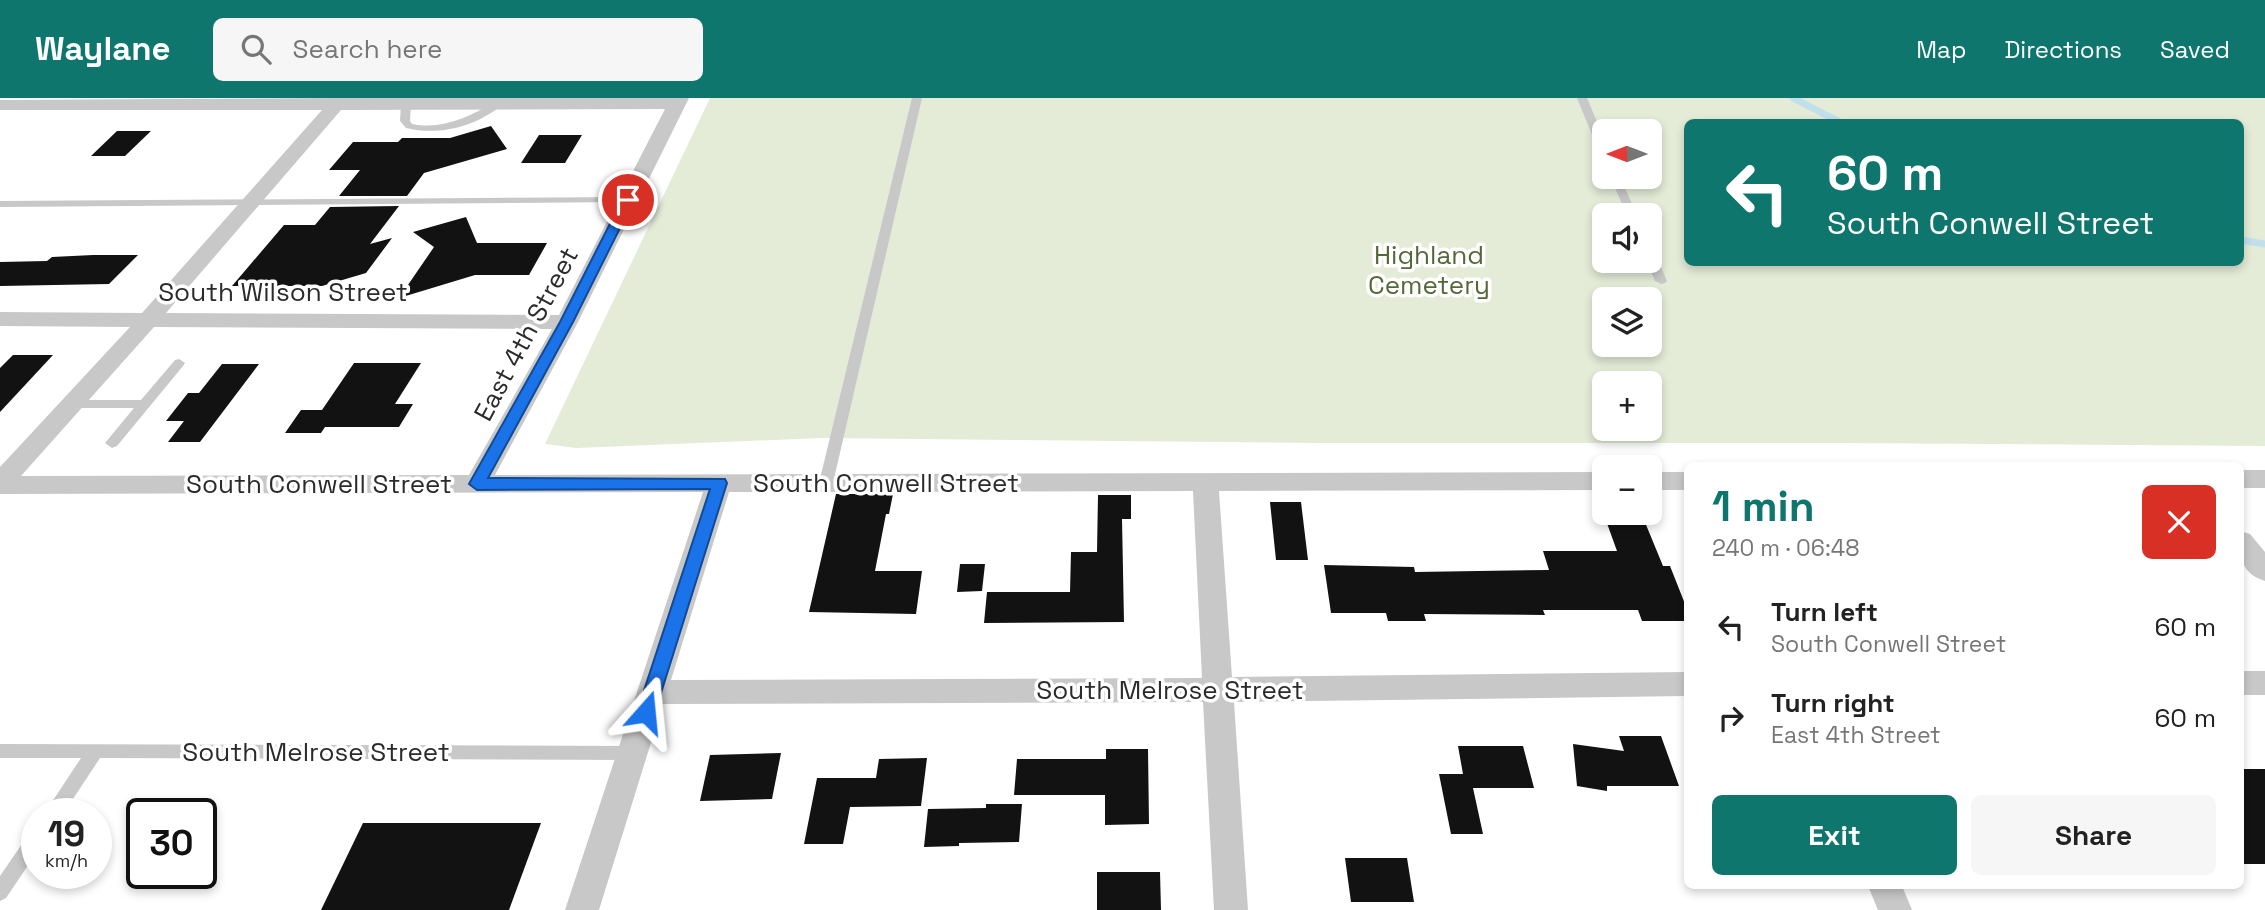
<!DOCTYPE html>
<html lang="en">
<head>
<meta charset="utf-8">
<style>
	:root { --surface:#fff; --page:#f6f6f6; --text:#222; --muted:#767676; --accent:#0f766e }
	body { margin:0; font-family:"Space Grotesk",sans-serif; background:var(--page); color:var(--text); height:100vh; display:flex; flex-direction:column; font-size:26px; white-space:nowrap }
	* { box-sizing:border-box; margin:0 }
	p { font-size:23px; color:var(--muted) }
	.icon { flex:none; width:38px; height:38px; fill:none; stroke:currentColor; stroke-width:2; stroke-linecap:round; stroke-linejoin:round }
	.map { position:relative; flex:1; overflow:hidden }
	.details { position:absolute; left:1684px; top:364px; width:560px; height:427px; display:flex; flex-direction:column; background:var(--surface); border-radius:10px; box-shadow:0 4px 10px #0003 }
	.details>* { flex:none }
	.banner { position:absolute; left:1684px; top:21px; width:560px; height:147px; border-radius:10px; box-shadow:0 4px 10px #0003; background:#0f766e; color:#fff; overflow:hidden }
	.needle { width:46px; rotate:270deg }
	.tools { position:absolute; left:1592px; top:21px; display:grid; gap:14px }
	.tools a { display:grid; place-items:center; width:70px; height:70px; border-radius:10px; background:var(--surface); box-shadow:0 4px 10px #0003; font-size:35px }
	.speed { position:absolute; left:21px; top:700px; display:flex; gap:14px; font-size:35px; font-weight:700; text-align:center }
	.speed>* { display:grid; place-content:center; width:91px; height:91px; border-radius:50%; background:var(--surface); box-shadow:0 4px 10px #0003; line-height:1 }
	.speed small { font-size:18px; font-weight:400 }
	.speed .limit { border:4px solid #111; border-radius:10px; background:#fff; color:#111 }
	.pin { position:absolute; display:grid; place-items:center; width:60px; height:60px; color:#fff; margin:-30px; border:4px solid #fff; border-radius:50%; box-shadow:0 2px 7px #0007 }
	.me { position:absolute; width:77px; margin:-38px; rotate:18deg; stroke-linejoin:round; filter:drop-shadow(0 0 5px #0008) }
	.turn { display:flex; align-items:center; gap:24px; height:147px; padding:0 28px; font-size:32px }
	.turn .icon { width:91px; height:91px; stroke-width:2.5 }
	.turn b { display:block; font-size:49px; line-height:60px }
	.round { display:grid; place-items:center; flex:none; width:74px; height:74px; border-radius:10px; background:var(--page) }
	.headline { display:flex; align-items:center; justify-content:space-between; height:119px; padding:0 28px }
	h1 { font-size:42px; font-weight:700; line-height:52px; color:var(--accent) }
	.primary-button { display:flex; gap:14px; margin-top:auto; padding:14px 28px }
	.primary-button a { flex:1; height:80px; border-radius:10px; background:var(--accent); color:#fff; font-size:28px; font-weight:700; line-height:80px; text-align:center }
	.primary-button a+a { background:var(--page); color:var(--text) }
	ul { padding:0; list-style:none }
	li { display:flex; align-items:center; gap:21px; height:91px; padding:0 28px }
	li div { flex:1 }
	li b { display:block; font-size:26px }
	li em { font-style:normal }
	header { display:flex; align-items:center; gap:42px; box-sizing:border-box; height:98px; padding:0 35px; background:var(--accent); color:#fff }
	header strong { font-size:33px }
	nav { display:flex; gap:38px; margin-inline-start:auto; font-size:24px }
	.search { width:490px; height:63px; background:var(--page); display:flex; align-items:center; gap:18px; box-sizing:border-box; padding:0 24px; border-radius:10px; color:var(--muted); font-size:26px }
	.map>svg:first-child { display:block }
</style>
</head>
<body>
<header>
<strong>Waylane</strong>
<div class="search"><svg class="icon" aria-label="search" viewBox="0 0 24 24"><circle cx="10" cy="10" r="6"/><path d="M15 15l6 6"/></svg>Search here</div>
<nav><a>Map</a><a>Directions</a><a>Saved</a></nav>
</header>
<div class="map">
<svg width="2265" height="812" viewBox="0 0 2265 812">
	<rect width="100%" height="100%" fill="#fff"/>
	<path fill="#e4ebd7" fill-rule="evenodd" d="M710,0h1555v348l-422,-3h-523l-500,-5 -244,10 -31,-4zM1687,24h553v140h-553zM1605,33h45v46h-45zM1605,117h45v46h-45zM1605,201h45v46h-45zM1605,285h45v46h-45z"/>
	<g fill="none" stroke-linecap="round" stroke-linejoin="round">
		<g stroke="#c2e0ec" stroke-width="7">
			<path d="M1793,0l47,24"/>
			<path d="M2240,142l25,4"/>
		</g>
	</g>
	<g fill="#121212">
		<path d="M491,28l16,23 -83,24 -17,23h-68l21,-26h-31l24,-28h45l4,-4h48z"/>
		<path d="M117,33h34l-26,25h-34z"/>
		<path d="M539,37h43l-17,28h-44z"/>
		<path d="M399,108l-29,38 22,-6 -26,35 -44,13h-90l52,-61h31l15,-18z"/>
		<path d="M466,119l11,26h70l-18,32h-54l-76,23 35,-51 -21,-15z"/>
		<path d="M93,157h45l-29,29 -109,2v-24l47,-1 5,-4z"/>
		<path d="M13,257h40l-53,57v-44z"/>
		<path d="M354,265h67l-26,41h18l-14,23h-74l-4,6h-36l16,-23h21z"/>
		<path d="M222,266h37l-59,78h-32l16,-21h-18l22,-28h11z"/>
		<path d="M836,396h57l-4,20h-3l-11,57h47l-6,43 -107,-2z"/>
		<path d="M1098,397h33v24h-9l2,103 -140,1 3,-31h83l1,-40h26z"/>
		<path d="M1270,404h31l7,58h-32z"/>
		<path d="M1604,417h38l21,51h7l17,43v12h-45l-4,-11h-95l2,5 -121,-1 2,7h-38l-2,-8h-55l-7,-48 90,2 1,5 134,-2 -6,-19h74z"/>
		<path d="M960,466h25l-3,27 -25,1z"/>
		<path d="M1619,638h42l18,50h-72v5l-30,-5 -4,-42 51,7z"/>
		<path d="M1458,648h65l11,42h-61l10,46h-32l-12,-60h24z"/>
		<path d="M1106,651h42l1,75 -44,1v-30h-91l3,-36h89z"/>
		<path d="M781,655l-9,46 -72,2 10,-46z"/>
		<path d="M927,660l-6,48 -71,1 -7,37h-39l13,-66h59l3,-19z"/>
		<rect x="2240" y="671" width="25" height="95"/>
		<path d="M986,706h36l-3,38 -60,1v3l-35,1 4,-38 58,-1z"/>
		<path d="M363,725h178l-32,87h-188z"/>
		<path d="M1345,760h62l7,44h-63z"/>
		<path d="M1097,774h63l1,38h-64z"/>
	</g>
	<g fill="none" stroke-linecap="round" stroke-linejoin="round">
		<g fill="#c8c8c8" fill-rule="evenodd">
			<path d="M912,0h10l-89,385 -7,5 -7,-5z"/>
			<path d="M1577,0h10l18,43v16l-5,-3z"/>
			<path d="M406,3l5,3 -1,17 2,3c31,6 56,-7 83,-22l8,2c-27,23 -64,32 -97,24l-6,-7 1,-17z"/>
			<path d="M1610,79h10l17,38h-10z"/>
			<path d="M628,99l5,3 -1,2 -632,5v-6z"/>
			<path d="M1650,155l6,3 11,25 -2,2 -4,1 -6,-3 -9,-20h4z"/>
			<path d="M179,261l6,4 -2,3 -66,80 -5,2 -7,-5 29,-35h-62l-6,-4 6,-4h69l34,-40z"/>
			<path d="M0,646l633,2 6,2 2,5 -2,5 -6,2 -533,-2 -37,56h-19l37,-56h-81z"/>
			<path d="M37,731v23l-31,46 -6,3v-25l31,-45z"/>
		</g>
		<g fill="#c8c8c8" fill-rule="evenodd">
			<path d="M332,0h357l-111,224 -83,153 1110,-3v18l-386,1 13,186 455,-5v24l-453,6 14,208h-34l-11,-208 -540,2 -64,206h-34l138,-418 -703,2v-27l130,-140 -130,-1v-14l142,1 180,-203h-322v-10zM665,11l-106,206 -393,-2 175,-203zM154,229l398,2 -83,146 -448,1zM1193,393l9,187 -531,2 58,-188z"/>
			<rect x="2240" y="372" width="25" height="18"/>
			<rect x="1650" y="374" width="37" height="18"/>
			<path d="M2240,433l10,3 15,18v29c-26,-8 -25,-27 -25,-50z"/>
			<rect x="2240" y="573" width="25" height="24"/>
			<path d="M1868,788h34l10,24h-34z"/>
		</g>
	</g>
	<path fill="#1a73e8" stroke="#114b97" stroke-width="2" d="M628,98l6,4 -61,122 -85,156 237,1 2,4 -72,229 -2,6 -7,2 -6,-2 -3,-6 73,-223 -233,1 -8,-6 91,-162 62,-122z"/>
	<g text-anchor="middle" stroke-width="7" stroke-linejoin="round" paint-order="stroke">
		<g font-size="26" fill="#536937" stroke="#fff">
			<text x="1429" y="166">Highland<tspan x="1429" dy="30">Cemetery</tspan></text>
		</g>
		<g font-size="26" fill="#2b2b2b" stroke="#fff">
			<text x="283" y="203">South Wilson Street</text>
			<text transform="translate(526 236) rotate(-62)" y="9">East 4th Street</text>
			<text x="886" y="394">South Conwell Street</text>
			<text x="319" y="395">South Conwell Street</text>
			<text x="1170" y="601">South Melrose Street</text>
			<text x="316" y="663">South Melrose Street</text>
		</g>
	</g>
</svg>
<div class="tools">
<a><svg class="needle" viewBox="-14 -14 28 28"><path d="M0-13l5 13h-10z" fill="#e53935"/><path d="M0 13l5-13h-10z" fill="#767676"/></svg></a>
<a><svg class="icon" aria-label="sound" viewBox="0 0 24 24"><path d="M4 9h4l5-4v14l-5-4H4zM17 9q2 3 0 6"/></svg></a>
<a><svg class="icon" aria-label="layers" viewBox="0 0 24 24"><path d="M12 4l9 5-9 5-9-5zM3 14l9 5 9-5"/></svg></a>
<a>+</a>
<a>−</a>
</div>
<div class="speed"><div>19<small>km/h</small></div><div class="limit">30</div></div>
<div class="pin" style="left:628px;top:102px;background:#d93025"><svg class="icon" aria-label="arrive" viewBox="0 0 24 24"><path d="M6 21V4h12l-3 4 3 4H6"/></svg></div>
<svg class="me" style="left:646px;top:614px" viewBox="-20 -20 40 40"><path d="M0-17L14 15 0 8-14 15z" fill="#1a73e8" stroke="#fff" stroke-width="4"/></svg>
<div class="banner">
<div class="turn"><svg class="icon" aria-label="left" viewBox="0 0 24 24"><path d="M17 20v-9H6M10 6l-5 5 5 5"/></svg><div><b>60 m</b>South Conwell Street</div></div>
</div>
<section class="details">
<div class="headline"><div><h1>1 min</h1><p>240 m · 06:48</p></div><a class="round" style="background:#d93025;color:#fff"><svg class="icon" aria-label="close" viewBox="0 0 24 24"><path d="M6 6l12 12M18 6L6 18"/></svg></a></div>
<ul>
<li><svg class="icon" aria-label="left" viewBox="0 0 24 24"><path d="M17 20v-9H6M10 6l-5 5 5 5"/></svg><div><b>Turn left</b><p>South Conwell Street</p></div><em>60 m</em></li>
<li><svg class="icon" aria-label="right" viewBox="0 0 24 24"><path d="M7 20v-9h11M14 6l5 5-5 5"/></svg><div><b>Turn right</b><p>East 4th Street</p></div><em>60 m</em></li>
</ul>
<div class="primary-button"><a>Exit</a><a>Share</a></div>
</section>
</div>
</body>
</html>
